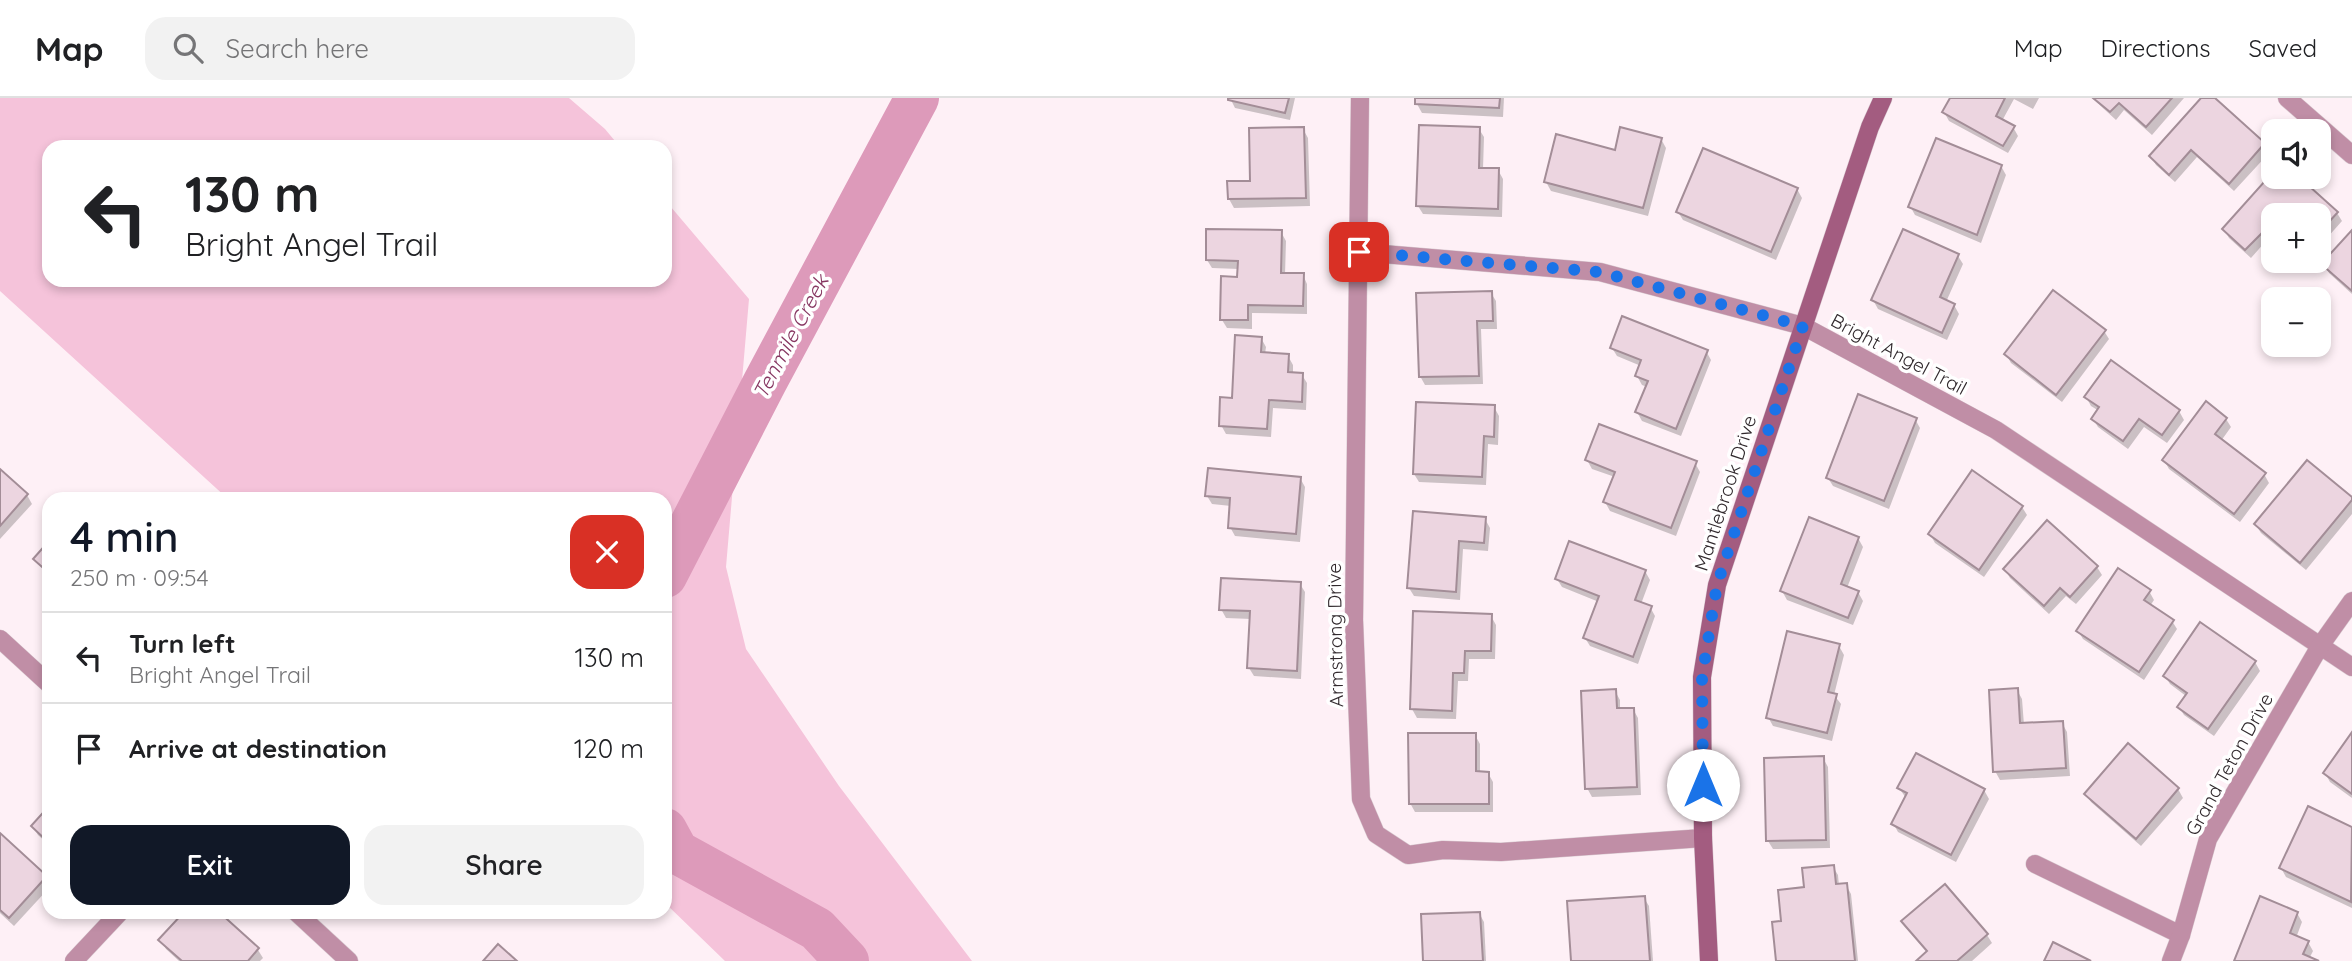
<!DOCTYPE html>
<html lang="en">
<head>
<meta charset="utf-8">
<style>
	:root { --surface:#fff; --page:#f2f2f2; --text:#202124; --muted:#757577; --line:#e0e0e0; --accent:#111827 }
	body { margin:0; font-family:Quicksand,sans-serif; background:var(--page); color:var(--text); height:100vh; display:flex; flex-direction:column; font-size:26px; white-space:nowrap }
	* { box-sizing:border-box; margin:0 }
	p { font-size:23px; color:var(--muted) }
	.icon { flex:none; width:38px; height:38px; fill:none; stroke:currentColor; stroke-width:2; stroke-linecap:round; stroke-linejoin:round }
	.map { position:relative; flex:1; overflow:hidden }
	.panel { position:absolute; left:42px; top:394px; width:630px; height:427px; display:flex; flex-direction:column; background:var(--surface); border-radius:21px; box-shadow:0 4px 10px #0003 }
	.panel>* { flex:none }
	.guide { position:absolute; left:42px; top:42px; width:630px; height:147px; border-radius:21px; box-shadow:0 4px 10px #0003; background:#fff; color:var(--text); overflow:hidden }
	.buttons { position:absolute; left:2261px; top:21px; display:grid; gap:14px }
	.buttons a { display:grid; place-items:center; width:70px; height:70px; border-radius:14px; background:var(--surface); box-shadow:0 4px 10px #0003; font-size:35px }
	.pin { position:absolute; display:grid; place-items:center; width:60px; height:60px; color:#fff; margin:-30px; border-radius:14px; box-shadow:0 4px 10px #0006 }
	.me { position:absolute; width:77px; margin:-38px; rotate:0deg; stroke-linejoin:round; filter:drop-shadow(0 0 5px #0008) }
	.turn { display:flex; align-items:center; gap:24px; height:147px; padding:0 28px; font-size:32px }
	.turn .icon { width:91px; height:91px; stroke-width:2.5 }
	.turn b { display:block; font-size:49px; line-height:60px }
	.round { display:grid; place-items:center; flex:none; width:74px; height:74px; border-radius:21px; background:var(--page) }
	.headline { display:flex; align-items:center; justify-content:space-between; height:119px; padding:0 28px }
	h1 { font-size:42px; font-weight:600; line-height:52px; color:var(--accent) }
	.primary-button { display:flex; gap:14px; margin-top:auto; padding:14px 28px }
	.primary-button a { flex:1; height:80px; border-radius:21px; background:var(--accent); color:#fff; font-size:28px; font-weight:600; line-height:80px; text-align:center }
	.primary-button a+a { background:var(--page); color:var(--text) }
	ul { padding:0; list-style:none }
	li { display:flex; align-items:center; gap:21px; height:91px; padding:0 28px; border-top:2px solid var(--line) }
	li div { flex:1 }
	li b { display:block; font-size:26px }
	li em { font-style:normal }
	header { display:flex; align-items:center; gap:42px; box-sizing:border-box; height:98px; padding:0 35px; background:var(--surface); border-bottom:2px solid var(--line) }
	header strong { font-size:33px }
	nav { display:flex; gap:38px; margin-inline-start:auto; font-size:24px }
	.search { width:490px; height:63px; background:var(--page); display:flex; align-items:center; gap:18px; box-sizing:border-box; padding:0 24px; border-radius:21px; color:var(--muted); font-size:26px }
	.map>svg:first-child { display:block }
</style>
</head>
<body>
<header>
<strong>Map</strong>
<div class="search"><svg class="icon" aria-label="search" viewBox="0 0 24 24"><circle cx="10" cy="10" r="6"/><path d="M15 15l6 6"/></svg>Search here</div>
<nav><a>Map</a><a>Directions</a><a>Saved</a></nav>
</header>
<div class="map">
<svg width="2352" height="863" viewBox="0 0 2352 863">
	<rect width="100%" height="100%" fill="#fef0f6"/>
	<path fill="#f5c3da" d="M0,0h569l36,31 15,18h-571v133h616v-80l84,99 -23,268 20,82 93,137 133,175h-247l-60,-58v-404h-437l-228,-208z"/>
	<g fill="#0003">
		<path d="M1230,0h65l-5,22 -55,-12z"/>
		<path d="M1417,0h87l-1,19 -81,-4 -5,-9z"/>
		<path d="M1952,0h87l-6,11 -19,-10 -12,22 11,6 5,9 -10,17 -59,-32 -5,-9z"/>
		<path d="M2092,0h92l-32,37 -28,-25 -8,10z"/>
		<path d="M2203,0h9l52,46 5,9 -35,38 -37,-34 -22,25 -19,-17 -5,-9z"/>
		<path d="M1303,31l5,9 2,68 -76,2 -5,-9 23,-17z"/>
		<path d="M1479,31l5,8 -1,32 15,1 5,9 -1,38 -79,-3 -5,-8z"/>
		<path d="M1661,41l5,9 -18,68 -97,-25 -5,-9z"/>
		<path d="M2001,68l5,9 -25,68 -66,-28 -5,-9z"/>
		<path d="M2273,76v3h23l41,36 5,8 -23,26v-32h-46v32l-7,-6 -15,17 -22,-20 -5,-9z"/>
		<path d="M1797,91l5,9 -26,62 -93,-40 -5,-8z"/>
		<path d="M1281,134l5,9 -1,34h18l4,9v30l-55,-1v16l-25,-1 -5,-8 17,-42v-9l-27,-1 -5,-8z"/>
		<path d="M2352,135v61l-23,-21 -5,-9z"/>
		<path d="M1958,158l5,8 -17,38 8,3 5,9 -12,26 -69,-31 -5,-9z"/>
		<path d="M2288,163h18l-8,9z"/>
		<path d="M1491,195l5,8 1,28h-16l2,55 -58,1 -5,-9z"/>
		<path d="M2104,233l5,8 -47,63 -51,-39 -5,-9z"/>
		<path d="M1261,240l5,9 -1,7 23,2 5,9v9l9,1 5,8 -1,27 -33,-2 -2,29 -45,-3 -5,-9z"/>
		<path d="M1612,250l94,3 5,9 -30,76 -39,-15 -5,-9 10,-25 -5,-2 -5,-9 4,-10 -24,-10z"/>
		<path d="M2086,299l93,14 5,9 -17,23 -23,-16 -16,22 -30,-22 -5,-8 6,-8 -8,-5z"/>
		<path d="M1494,309l5,9 -1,29 -10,-1 -2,41 -67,-3 -5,-8z"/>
		<path d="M1915,321l5,9 -31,81 -56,-23 -5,-8z"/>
		<path d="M2226,321l5,8 -10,14 43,33 5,9 -29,39 -71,-53 -5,-9z"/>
		<path d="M1587,362l108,3 5,9 -24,64 -66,-25 -5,-9 10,-25 -23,-8z"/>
		<path d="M0,373l27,24 5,9 -32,35z"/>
		<path d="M1300,380l5,9 -5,55 -65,-6 -5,-9 1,-21 -19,-2 -5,-8z"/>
		<path d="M2352,401v15l-46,56 -45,-37 -5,-8z"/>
		<path d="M2022,409l5,8 -43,62 -49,-34 -5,-9z"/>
		<path d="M1415,415l70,6 5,9 -2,23 -25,-2 -3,51 -46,-4 -5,-8z"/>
		<path d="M1858,440l5,9 -16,41 11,4 5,9 -10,24 -66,-25 -5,-9z"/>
		<path d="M2097,469l5,8 -26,29 -10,-8 -17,18 -39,-36 -5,-9z"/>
		<path d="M1645,473l5,9 -9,24 9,3 5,9 -17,48 -48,-18 -5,-8 14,-36 -37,-15 -5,-8z"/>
		<path d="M1300,486l5,8 -4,87 -47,-3 -5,-8 2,-49 -25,-1 -5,-9z"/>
		<path d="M2149,493l5,9 -4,6 22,15 5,8 -33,51 -61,-41 -5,-8z"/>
		<path d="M49,495v14l-5,-8z"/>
		<path d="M1491,518l5,9 -1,34h-26l-1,22h-10l-2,38 -39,-1 -5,-9z"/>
		<path d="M1839,548l5,9 -10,40 7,9 -9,37 -59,-15 -5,-9z"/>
		<path d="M2255,564l5,9 -46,65 -30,-21 -5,-8 7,-11 -16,-12 -5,-8z"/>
		<path d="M2017,592l5,9 2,26 38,-2 5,9 3,44 -70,4 -5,-9z"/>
		<path d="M1615,593l5,9v10l13,-1 5,9 3,77 -49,2 -5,-9z"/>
		<path d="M1475,637l5,9v29h8l5,9v30h-78l-5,-9z"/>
		<path d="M2352,637v63l-22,-16 -5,-9z"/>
		<path d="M2128,648l50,43 5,9 -42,48 -50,-44 -5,-8z"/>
		<path d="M1823,660l5,9 2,81 -57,1 -5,-8z"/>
		<path d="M1899,690l85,2 5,9 -33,63 -58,-30 -5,-9 13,-25z"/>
		<path d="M2309,710l43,21v79l-66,-31 -5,-9z"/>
		<path d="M49,711v36l-11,-10 -5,-8z"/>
		<path d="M0,738l46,41 3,5v6l-35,38 -14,-13z"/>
		<path d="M1833,769l5,8 1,11 7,-1 5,9 7,67h-80l5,-38 23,-34z"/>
		<path d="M1945,788l42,49 5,8 -20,18h-54l10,-8 -24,-31z"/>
		<path d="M1644,800l5,8 4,55h-80z"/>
		<path d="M186,814h30l42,38 5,8 -3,3h-81l-13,-12 -5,-9z"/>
		<path d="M1479,815l5,9 2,39h-61z"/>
		<path d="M2297,815l5,9 -6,16 12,4 5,9 -4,8 -73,2z"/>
	</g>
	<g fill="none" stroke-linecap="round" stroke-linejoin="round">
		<g stroke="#dd9aba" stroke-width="44">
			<path d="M665,478l100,-194 152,-284"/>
			<path d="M665,732l12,22 140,77 30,32"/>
		</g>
	</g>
	<g fill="#ecd5e0" stroke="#a38d97" stroke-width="2">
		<path d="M1228,0h61l-4,15 -57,-13z"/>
		<path d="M1415,0h85l-1,10 -84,-4z"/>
		<path d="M1950,0h55l-9,18 19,10 -12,20 -61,-34z"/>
		<path d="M2093,0h79l-26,29 -27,-24 -9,9z"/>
		<path d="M2201,0h14l50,45 -36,41 -38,-34 -22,25 -20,-19z"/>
		<path d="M1419,27l61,2 -1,41h20l-1,41 -82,-3z"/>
		<path d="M1304,29l2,71 -78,1 -1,-18h23l-1,-53z"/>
		<path d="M1620,29l42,11 -19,70 -99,-26 12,-48 59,16z"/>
		<path d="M1936,40l66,27 -25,70 -69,-28z"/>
		<path d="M1703,50l95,40 -27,64 -95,-40z"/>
		<path d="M2273,74v5h26l39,35 -19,21v-18h-46v30l-12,-11 -16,16 -23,-21z"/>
		<path d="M1206,131l76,1 -1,43h23l-1,33 -55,-1v15h-28l1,-44 16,1 1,-16 -32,-1z"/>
		<path d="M1903,131l56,25 -19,43 15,7 -13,29 -71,-33z"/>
		<path d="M2352,132v61l-31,-27z"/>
		<path d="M2053,192l53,40 -50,65 -52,-41z"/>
		<path d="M1492,193l1,30h-16l2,55 -60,1 -3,-84z"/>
		<path d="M1622,218l86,34 -32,79 -41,-17 13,-31 -13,-5 6,-16 -31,-12z"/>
		<path d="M1235,237l27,2 -1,15 28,2 -1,18 15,1 -1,29 -33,-2 -2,29 -48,-3 1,-29 12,1z"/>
		<path d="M2111,262l69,50 -18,25 -23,-16 -16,22 -32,-22 8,-12 -15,-10z"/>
		<path d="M1858,296l59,24 -33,83 -58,-23z"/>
		<path d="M2206,303l21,17 -12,16 51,39 -32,41 -72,-54z"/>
		<path d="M1416,304l79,3 -1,32 -10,-1 -2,41 -69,-3z"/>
		<path d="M1599,326l98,37 -26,67 -68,-26 12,-30 -30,-12z"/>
		<path d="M2307,362l45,37v3l-52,63 -46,-39z"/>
		<path d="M1208,370l93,9 -5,57 -68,-6 2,-30 -25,-2z"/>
		<path d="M0,371l28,25 -28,32z"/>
		<path d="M1972,372l51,36 -44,64 -51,-36z"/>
		<path d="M1413,413l73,6 -2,26 -25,-2 -3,51 -49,-4z"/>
		<path d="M1809,419l50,20 -18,47 18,7 -11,27 -68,-27z"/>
		<path d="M2047,422l51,46 -28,31 -10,-9 -16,18 -41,-37z"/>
		<path d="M49,443v32l-16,-14z"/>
		<path d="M1569,443l77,29 -11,30 17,6 -19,51 -50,-19 16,-42 -44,-17z"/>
		<path d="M2118,470l33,22 -7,10 30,20 -35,52 -63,-41z"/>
		<path d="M1221,480l80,4 -4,89 -50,-3 3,-57 -31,-1z"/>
		<path d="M1413,513l79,3 -1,37h-26l-1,22h-11l-1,38 -42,-2z"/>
		<path d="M2200,524l56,39 -48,68 -31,-22 10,-14 -24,-17z"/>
		<path d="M1787,533l53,13 -12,48 9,2 -10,39 -61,-15z"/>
		<path d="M2018,590l2,35 43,-2 3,47 -73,4 -4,-82z"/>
		<path d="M1616,591l1,19h17l3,79 -52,2 -4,-98z"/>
		<path d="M2352,634v62l-29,-21z"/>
		<path d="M1408,635h68v38l13,1v32h-80z"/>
		<path d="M2128,645l51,45 -43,51 -52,-45z"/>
		<path d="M1916,655l69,36 -34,66 -60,-31 16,-31 -10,-5z"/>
		<path d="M1824,658l2,84 -60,1 -2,-83z"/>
		<path d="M49,708v37l-18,-17z"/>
		<path d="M2308,708l44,21 -1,75 -72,-34z"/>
		<path d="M0,735l47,43 -38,42 -9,-8z"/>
		<path d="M1834,767l2,19 11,-1 8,78h-79l-4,-39 9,-1 -3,-31 26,-3 -2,-19z"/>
		<path d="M1945,786l43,50 -31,27h-41l11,-10 -26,-30z"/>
		<path d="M1645,798l5,65h-79l-4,-60z"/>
		<path d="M2260,798l38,16 -8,21 19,8 -6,13 16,7h-85z"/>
		<path d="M184,814h35l40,36 -11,13h-66l-24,-21z"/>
		<path d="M1480,814l3,49h-60l-2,-47z"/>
		<path d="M2053,844l38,19h-47z"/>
		<path d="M498,846l19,17h-34z"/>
	</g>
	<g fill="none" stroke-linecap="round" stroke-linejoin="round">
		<defs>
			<g id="street">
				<path d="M1360,0l-6,522 7,179 15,35 32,21 35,-5 58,2 202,-14"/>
				<path d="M2287,0l65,57"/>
				<path d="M1359,154l241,20 203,54 193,104 356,237"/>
				<path d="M0,541l49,45"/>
				<path d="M2035,766l146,71"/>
				<path d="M296,814l53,49"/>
				<path d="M74,863l46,-49"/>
				<path d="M2171,863l10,-26 27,-96 112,-193 32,-45"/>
			</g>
			<path id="secondary" d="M1709,863l-6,-123 -1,-161 15,-92 153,-458 13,-29"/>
		</defs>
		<use href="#street" stroke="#d9ccd2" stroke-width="19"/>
		<use href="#secondary" stroke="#d9ccd2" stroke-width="19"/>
		<use href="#street" stroke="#c08ea6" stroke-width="18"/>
		<use href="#secondary" stroke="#a35c80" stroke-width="18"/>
	</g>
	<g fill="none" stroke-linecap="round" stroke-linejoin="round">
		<path stroke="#1a73e8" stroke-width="12" stroke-dasharray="0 21.6" d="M1359,154l241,20 203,54 -86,259 -15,92 1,108"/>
	</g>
	<g text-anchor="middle" stroke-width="7" stroke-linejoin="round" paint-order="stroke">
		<g font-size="19" fill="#31292d" stroke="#fff">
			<text transform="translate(1899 256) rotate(28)" y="7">Bright Angel Trail</text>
			<text transform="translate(1725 395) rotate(-72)" y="7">Mantlebrook Drive</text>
			<text transform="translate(1335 537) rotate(-91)" y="7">Armstrong Drive</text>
			<text transform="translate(2229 666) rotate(-61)" y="7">Grand Teton Drive</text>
		</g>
		<g font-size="21" font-style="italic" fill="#873762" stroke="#fff">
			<text transform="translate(791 239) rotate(-62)" y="7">Tenmile Creek</text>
		</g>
	</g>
</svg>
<div class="buttons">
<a><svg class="icon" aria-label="sound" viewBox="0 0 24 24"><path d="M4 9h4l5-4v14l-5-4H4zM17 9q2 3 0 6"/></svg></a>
<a>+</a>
<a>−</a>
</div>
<div class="pin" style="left:1359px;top:154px;background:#d93025"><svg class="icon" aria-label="arrive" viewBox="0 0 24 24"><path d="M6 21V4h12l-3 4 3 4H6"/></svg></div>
<svg class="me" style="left:1703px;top:687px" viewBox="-20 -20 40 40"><circle r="19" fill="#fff"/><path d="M0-13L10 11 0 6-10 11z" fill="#1a73e8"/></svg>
<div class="guide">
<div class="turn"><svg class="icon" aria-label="left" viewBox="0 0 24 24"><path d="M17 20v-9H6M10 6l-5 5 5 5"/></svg><div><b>130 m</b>Bright Angel Trail</div></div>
</div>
<section class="panel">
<div class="headline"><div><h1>4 min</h1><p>250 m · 09:54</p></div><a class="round" style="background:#d93025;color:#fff"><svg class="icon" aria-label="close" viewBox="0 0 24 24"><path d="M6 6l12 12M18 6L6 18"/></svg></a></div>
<ul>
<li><svg class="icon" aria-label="left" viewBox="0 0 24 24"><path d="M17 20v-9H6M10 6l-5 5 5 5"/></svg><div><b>Turn left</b><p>Bright Angel Trail</p></div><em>130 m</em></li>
<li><svg class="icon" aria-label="arrive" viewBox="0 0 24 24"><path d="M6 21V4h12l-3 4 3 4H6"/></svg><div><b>Arrive at destination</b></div><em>120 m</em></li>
</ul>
<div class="primary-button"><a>Exit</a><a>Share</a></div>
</section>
</div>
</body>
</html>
